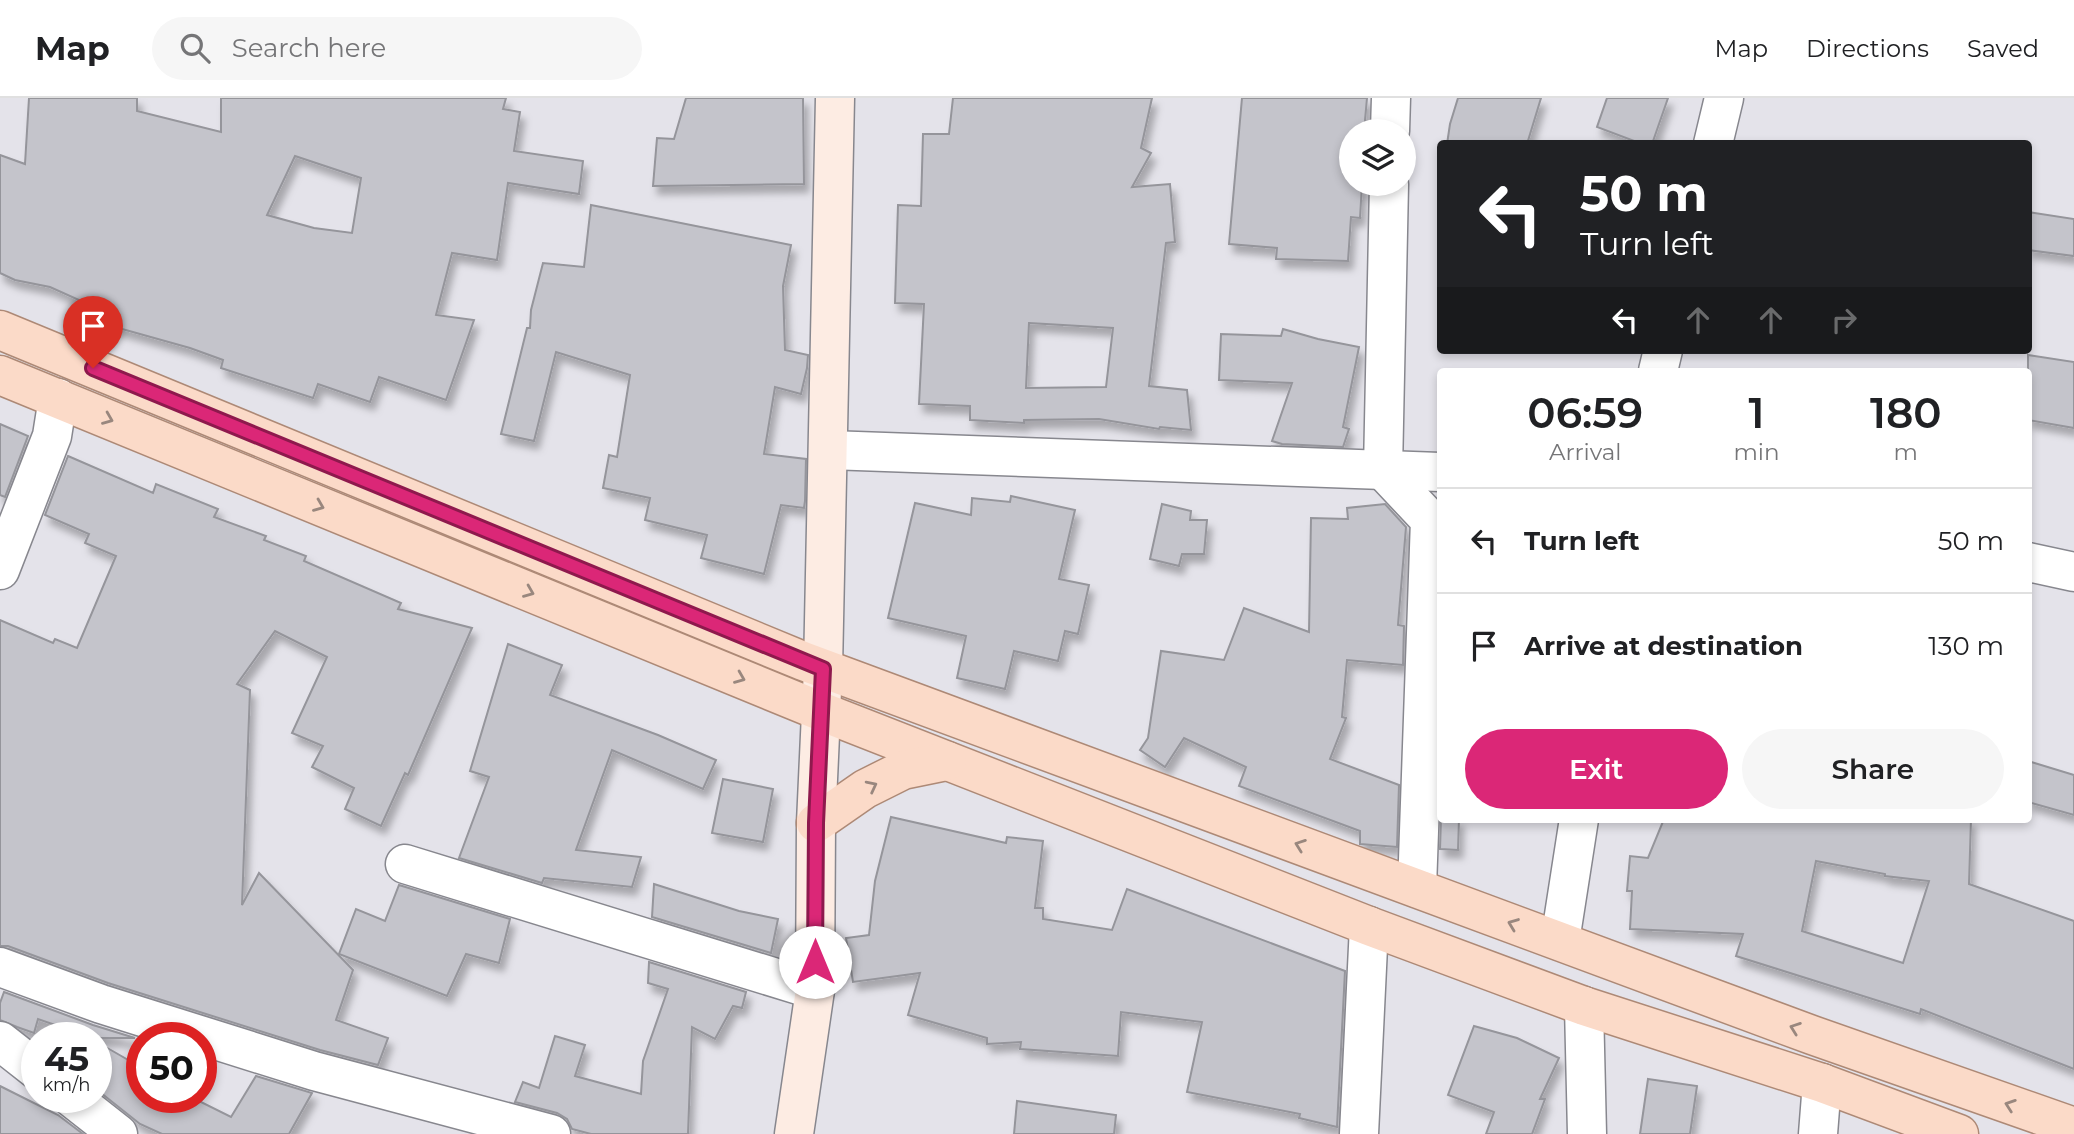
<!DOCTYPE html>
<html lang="en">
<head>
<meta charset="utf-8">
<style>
	:root { --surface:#fff; --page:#f6f6f6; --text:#202124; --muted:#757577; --line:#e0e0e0; --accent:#db2777 }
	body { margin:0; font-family:Montserrat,sans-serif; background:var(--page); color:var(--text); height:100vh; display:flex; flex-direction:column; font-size:26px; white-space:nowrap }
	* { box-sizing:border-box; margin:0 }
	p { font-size:23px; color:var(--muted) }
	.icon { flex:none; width:38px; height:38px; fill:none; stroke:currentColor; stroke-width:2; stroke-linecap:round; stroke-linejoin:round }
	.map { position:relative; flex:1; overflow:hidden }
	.sheet { position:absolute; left:1437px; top:270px; width:595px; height:455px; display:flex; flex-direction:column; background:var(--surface); border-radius:7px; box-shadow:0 4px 10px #0003 }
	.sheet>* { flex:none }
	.banner { position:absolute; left:1437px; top:42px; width:595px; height:214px; border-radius:7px; box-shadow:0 4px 10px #0003; background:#202124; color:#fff; overflow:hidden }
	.fabs { position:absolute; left:1339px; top:21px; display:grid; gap:14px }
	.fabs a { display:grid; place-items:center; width:77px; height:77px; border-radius:50%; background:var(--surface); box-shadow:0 4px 10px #0003; font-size:35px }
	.speed { position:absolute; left:21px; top:924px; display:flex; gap:14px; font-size:35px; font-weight:700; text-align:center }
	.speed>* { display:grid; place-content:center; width:91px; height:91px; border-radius:50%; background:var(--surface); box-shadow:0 4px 10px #0003; line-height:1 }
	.speed small { font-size:18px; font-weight:400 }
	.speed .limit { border:10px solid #d22; background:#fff; color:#111 }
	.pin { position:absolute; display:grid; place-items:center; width:60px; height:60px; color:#fff; margin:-72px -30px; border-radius:50% 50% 50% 0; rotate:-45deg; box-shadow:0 0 7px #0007 }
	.pin .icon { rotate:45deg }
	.me { position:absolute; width:77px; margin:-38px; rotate:0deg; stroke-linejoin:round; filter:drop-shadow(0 0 5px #0008) }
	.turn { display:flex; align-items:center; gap:24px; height:147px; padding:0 28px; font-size:32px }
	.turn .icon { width:91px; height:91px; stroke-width:2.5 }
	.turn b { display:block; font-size:49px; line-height:60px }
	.lanes { display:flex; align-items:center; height:66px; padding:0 28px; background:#0003; justify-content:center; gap:35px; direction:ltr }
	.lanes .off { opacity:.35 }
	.eta { display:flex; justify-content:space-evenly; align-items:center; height:119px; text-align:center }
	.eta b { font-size:42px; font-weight:600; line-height:49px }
	.cta { display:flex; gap:14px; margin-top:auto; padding:14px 28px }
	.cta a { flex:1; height:80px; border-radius:42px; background:var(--accent); color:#fff; font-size:28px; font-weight:600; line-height:80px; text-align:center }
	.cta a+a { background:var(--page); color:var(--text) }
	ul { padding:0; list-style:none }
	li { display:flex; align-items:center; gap:21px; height:105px; padding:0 28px; border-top:2px solid var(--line) }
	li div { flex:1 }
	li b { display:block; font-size:26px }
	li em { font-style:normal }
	header { display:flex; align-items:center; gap:42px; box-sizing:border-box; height:98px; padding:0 35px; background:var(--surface); border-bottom:2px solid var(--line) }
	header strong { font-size:33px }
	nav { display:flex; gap:38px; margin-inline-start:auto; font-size:24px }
	.search { width:490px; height:63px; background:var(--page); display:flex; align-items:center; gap:18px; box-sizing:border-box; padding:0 24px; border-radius:38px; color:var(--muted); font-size:26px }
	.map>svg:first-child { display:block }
</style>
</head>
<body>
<header>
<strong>Map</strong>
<div class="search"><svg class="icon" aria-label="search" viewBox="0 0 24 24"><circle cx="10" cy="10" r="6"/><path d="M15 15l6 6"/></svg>Search here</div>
<nav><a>Map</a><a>Directions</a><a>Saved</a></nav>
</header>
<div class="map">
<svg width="2074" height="1036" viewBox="0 0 2074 1036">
	<defs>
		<filter id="shadow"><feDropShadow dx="4.5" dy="8" stdDeviation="3.5" flood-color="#0004"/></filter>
	</defs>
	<rect width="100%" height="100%" fill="#e4e3ea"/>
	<g fill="#c4c4cb" stroke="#95959b" stroke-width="2" fill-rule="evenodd" filter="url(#shadow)">
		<path d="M29,0h108v13l84,21v-34h285l-3,11 17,3 -6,39 69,10 -4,33 -71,-11 -11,77 -45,-7 -16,62 38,5 -28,80 -67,-23 -9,25 -52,-18 -5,14 -92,-30 2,-8 -33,-12 -75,-21 2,-10 -67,-30 -35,-7 -15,-7v-118l25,9zM295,58l66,22 -9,55 -38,-5 -47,-13z"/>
		<path d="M686,0h117l1,86 -151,2 4,-48 17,1z"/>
		<path d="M953,0h199l-11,50 10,5 -19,34 38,-3 5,58 -9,1 -17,143 38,4 4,40 -31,-3 -1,2 -60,-10 -75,1v3l-54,-3v-14l-51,-2 5,-100 -29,-1 3,-98 23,1 2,-72h26zM1029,225l84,5 -7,59 -80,1z"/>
		<path d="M1242,0h125l-3,33h-13v53h11l-2,34 -9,-1 -3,44 -72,-2 1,-11 -48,-4z"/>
		<path d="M1458,0h83l-14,46h-80l3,-20z"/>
		<path d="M1607,0h61l-16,46h-10l-45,-17z"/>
		<path d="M591,107l200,40 -8,41 2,64 23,5 -1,13 -6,26 -26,-7 -11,67 42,5 -1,42 -1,7 -23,-3 -17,69 -63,-16 6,-23 -62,-15 5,-22 -47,-10 6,-33 8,2 13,-82 -74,-23 -22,89 -33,-7 26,-106h3l1,-18 12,-47 41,4z"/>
		<path d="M2028,114l46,7v37l-46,-6z"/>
		<path d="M1283,231l35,10 41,8 -16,80 6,2 -6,18 -61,-3 -10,-3 20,-58 -73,-3 2,-46 60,2z"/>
		<path d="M2028,257l46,7v66l-46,-8z"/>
		<path d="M0,326l28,12 -23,61 -5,-2z"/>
		<path d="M68,358l85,37 3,-9 62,25 -4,8 52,19 -2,4 42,16 -2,5 97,42 -3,6 74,19 -64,147 -3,-2 -24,53 -36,-17 9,-21 -42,-21 11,-21 -31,-13 35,-76 -52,-26 -38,53 13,6 -8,215 17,-32 94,97 -17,50 52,18 -10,27 -58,-15 -212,-67 -100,-37h-8v-326l53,23 2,-4 22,9 39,-92 -31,-13 4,-9 -44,-19z"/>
		<path d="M1011,398l64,14 -16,69 30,6 -11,49 -13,-3 -7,30 -44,-10 -9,38 -48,-11 9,-42 -78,-18 27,-115 56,12 1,-17 38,4z"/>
		<path d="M1162,406l29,7 -1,9h17l-3,34h-22l-3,12 -29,-7z"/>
		<path d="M1385,406l21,23 -8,98 6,1 -1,39 -56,-5 -5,57 4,1 -16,41 69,26 -2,62 -37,-3v-13l-121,-45 7,-19 -62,-29 -19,29 -25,-17 8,-12 13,-87 63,9 20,-52 65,24 2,-114 37,1 -1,-11z"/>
		<path d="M508,546l54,21 -12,30 108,40 58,25 -13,29 -91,-39 -36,100 65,7 -9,30 -88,-9 -2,5 -83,-25 30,-81 -19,-6z"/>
		<path d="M2028,663l46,14v40l-46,-13z"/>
		<path d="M723,681l50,10 -10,53 -51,-9z"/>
		<path d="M891,719l115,26 1,-6 36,4 -8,67h8v11l69,11 15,-41 218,82 -8,156 -38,-9 1,-4 -113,-22 15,-70 -81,-10 -3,44 -98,-7 1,-7 -34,2v-6l-79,-23 12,-42 -67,9 -7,-44 23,-3 6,-54z"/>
		<path d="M1441,721h18l-1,31 -18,-1z"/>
		<path d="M1664,721h307l-2,65 105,37v148l-153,-60 -1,5 -184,-58 7,-22 -113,-5 2,-38h-5l3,-35 18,2zM1816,763l69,13v2l44,5 -26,82 -101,-32z"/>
		<path d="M654,786l85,27 39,8 -7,34 -119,-36z"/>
		<path d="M399,787l111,34 -11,44 -33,-9 -19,42 -108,-42 17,-45 29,12z"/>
		<path d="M649,864l97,30 -4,16 -9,-2 -18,33 -23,-12 -4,107h-97l-19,-5 -5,-10 -10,-6 -42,-11 8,-20 16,6 16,-52 30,9 -10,31 66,18 2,-33 25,-72 -20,-6z"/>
		<path d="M4,894l89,33 42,13h-42l-55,-19 -4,14 -17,-6 -17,-7v-17z"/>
		<path d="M1474,928l43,12 42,20 -19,41h5l-13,35h-46l8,-22 -46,-17z"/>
		<path d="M104,948l38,22v29h49l40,20 25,-41 56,17 -23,41h-127l-22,-10 -44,-35v-21z"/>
		<path d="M1648,981l49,7 -7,48h-50z"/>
		<path d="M0,988l58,29 25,19h-83z"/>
		<path d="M1017,1003l99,14 -2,19h-100z"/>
	</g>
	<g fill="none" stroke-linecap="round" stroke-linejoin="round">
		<defs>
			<g id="minor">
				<path d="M1390,33l1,-33"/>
				<path d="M1713,46l11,-46"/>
				<path d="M1389,86l-6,286 47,50 -13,368"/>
				<path d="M1658,273l5,-21"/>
				<path d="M829,352l611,22"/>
				<path d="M2028,464l46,10"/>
				<path d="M0,472l52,-134 6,-38"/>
				<path d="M405,766l410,126"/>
				<path d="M1560,843l19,-122"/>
				<path d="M0,869l101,37 213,67 237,63"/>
				<path d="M1584,908l3,128"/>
				<path d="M0,943l37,29"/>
				<path d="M71,999l47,37"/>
				<path d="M1359,1036l10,-208"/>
				<path d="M1818,1036l4,-51"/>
			</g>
			<path id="secondary" d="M794,1036l21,-144 1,-167 7,-154 12,-571"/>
			<g id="primary">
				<path d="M0,232l803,331 1009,374 262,92"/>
				<path d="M0,277l820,336 549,215 215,80 238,77 137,51"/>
				<path d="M816,725l49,-34 38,-19 44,-9"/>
			</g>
		</defs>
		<use href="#minor" stroke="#87878e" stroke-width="41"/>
		<use href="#secondary" stroke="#87878e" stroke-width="41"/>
		<use href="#primary" stroke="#ad8976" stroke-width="41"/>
		<use href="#minor" stroke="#fff" stroke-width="38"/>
		<use href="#secondary" stroke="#fdece3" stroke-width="38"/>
		<use href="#primary" stroke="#fbdac8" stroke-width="38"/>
	</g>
	<defs><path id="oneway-chevron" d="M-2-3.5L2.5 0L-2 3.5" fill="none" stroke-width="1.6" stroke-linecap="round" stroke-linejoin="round" transform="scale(1.75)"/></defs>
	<g stroke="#99877e">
		<use href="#oneway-chevron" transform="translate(108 321) rotate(22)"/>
		<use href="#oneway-chevron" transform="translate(319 408) rotate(22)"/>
		<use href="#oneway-chevron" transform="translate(529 494) rotate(22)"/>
		<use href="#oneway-chevron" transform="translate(740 580) rotate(22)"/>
		<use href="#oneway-chevron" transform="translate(872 688) rotate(-27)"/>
		<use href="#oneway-chevron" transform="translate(1300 747) rotate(-160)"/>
		<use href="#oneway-chevron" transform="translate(1513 826) rotate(-159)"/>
		<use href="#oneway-chevron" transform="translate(1795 930) rotate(-160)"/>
		<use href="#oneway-chevron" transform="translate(2010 1007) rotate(-161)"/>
	</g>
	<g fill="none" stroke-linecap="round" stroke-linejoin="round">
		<defs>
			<path id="route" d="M93,270l730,301 -7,154 -1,139"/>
		</defs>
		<use href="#route" stroke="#8e194d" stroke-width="18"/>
		<use href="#route" stroke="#db2777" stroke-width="12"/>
	</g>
</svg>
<div class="fabs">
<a><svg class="icon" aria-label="layers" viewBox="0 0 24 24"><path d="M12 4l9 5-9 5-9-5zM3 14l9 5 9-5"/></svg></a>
</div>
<div class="speed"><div>45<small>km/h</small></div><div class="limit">50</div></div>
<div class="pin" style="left:93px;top:270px;background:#d93025"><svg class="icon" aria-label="arrive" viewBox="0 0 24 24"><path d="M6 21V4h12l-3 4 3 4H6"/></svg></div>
<svg class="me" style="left:815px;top:864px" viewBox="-20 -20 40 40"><circle r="19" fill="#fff"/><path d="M0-13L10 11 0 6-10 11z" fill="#db2777"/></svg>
<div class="banner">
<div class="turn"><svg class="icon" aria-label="left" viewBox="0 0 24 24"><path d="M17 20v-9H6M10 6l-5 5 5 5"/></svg><div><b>50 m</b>Turn left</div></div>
<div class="lanes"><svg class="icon" aria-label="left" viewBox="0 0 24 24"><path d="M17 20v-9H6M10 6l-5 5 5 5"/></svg><svg class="icon off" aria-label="ahead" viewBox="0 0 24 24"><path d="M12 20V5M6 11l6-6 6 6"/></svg><svg class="icon off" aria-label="ahead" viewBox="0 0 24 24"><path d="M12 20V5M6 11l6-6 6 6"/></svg><svg class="icon off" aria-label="right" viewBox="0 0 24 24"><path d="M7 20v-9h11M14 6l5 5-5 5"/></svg></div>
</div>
<section class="sheet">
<div class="eta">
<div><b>06:59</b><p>Arrival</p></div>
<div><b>1</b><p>min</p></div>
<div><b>180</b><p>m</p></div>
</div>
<ul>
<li><svg class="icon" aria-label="left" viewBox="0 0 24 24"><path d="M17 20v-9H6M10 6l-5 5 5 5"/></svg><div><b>Turn left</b></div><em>50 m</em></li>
<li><svg class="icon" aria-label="arrive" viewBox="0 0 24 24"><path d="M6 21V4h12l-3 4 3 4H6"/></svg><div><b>Arrive at destination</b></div><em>130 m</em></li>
</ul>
<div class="cta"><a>Exit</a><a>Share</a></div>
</section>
</div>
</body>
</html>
